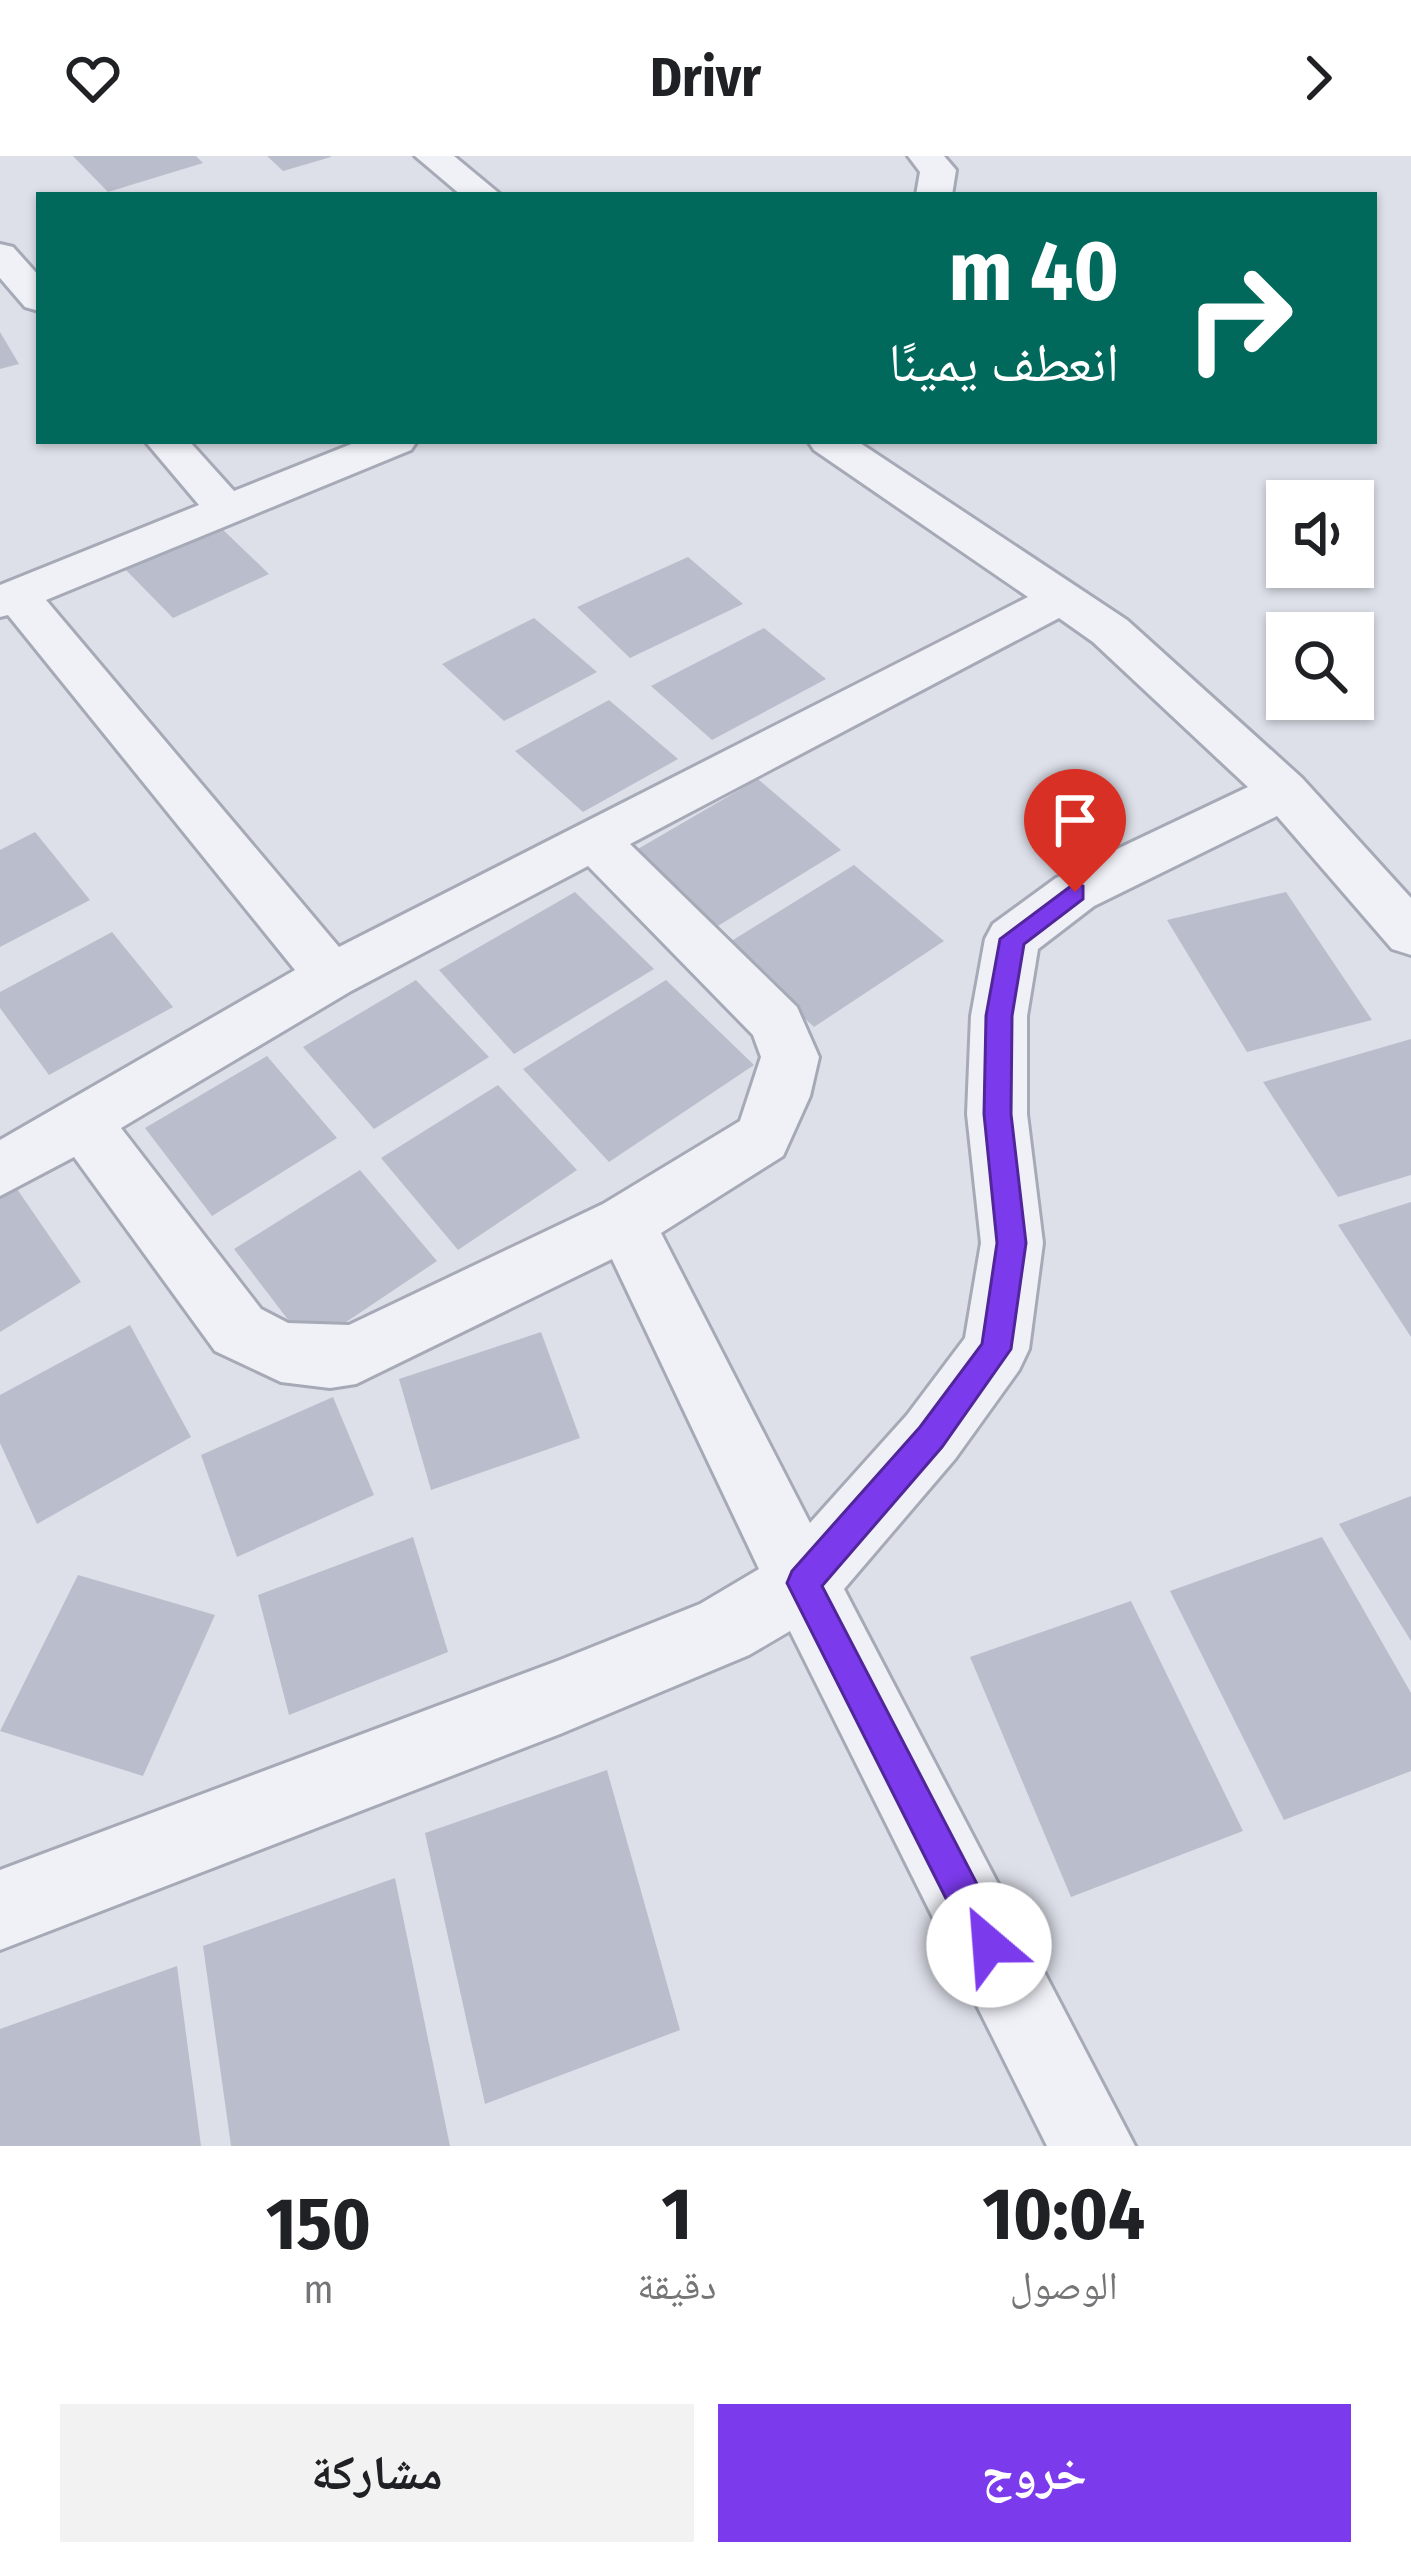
<!DOCTYPE html>
<html lang="ar">
<head>
<meta charset="utf-8">
<style>
	:root { --surface:#fff; --page:#f2f2f2; --text:#202124; --muted:#757577; --accent:#7c3aed }
	body { margin:0; font-family:"Fira Sans Condensed","Noto Naskh Arabic",sans-serif; background:var(--page); color:var(--text); direction:rtl; height:100vh; display:flex; flex-direction:column; font-size:45px; white-space:nowrap }
	* { box-sizing:border-box; margin:0 }
	p { font-size:39px; color:var(--muted) }
	.icon { flex:none; width:66px; height:66px; fill:none; stroke:currentColor; stroke-width:2; stroke-linecap:round; stroke-linejoin:round }
	.map { position:relative; height:1990px; overflow:hidden; direction:ltr }
	.details { display:flex; flex-direction:column; background:var(--surface); flex:1 }
	.details>* { flex:none }
	.top-card { position:absolute; left:36px; top:36px; width:1341px; height:252px; border-radius:0px; box-shadow:0 3px 9px #0004; direction:rtl; background:#00695c; color:#fff; overflow:hidden }
	.fabs { position:absolute; left:1266px; top:324px; display:grid; gap:24px }
	.fabs a { display:grid; place-items:center; width:108px; height:108px; border-radius:0px; background:var(--surface); box-shadow:0 3px 9px #0004; font-size:60px }
	.pin { position:absolute; display:grid; place-items:center; width:102px; height:102px; color:#fff; margin:-123px -51px; border-radius:50% 50% 50% 0; rotate:-45deg; box-shadow:0 0 12px #0007 }
	.pin .icon { rotate:45deg }
	.me { position:absolute; width:132px; margin:-66px; rotate:333deg; stroke-linejoin:round; filter:drop-shadow(0 0 9px #0008) }
	.turn { display:flex; align-items:center; gap:42px; height:252px; padding:0 60px; font-size:54px }
	.turn .icon { width:156px; height:156px; stroke-width:2.5 }
	.turn b { display:block; font-size:84px; line-height:102px }
	.eta { display:flex; justify-content:space-evenly; align-items:center; height:204px; text-align:center }
	.eta b { font-size:72px; font-weight:700; line-height:84px }
	.button { display:flex; gap:24px; margin-top:auto; padding:24px 60px }
	.button a { flex:1; height:138px; border-radius:0px; background:var(--accent); color:#fff; font-size:48px; font-weight:700; line-height:138px; text-align:center }
	.button a+a { background:var(--page); color:var(--text) }
	header { display:flex; justify-content:space-between; align-items:center; height:156px; padding:0 60px; background:var(--surface); font-size:54px; font-weight:700 }
	.map>svg:first-child { display:block }
</style>
</head>
<body>
<header><svg class="icon" aria-label="forward" viewBox="0 0 24 24"><path d="M9 5l7 7-7 7"/></svg>Drivr<svg class="icon" aria-label="heart" viewBox="0 0 24 24"><path d="M12 20l-8-8c-3-5 5-10 8-4 3-6 11-1 8 4z"/></svg></header>
<div class="map">
<svg width="1411" height="1990" viewBox="0 0 1411 1990">
	<rect width="100%" height="100%" fill="#dde0e9"/>
	<g fill="#babecc">
		<path d="M73,0h123l7,7 -95,29z"/>
		<path d="M267,0h64v1l-48,14z"/>
		<path d="M0,176l19,32 -19,5z"/>
		<path d="M218,369l51,49 -96,44 -50,-51z"/>
		<path d="M688,401l55,47 -113,54 -53,-51z"/>
		<path d="M534,462l63,54 -93,49 -62,-57z"/>
		<path d="M764,472l62,51 -114,61 -61,-54z"/>
		<path d="M609,544l69,59 -95,53 -68,-61z"/>
		<path d="M758,623l83,71 -128,79 -82,-76z"/>
		<path d="M35,676l55,68 -90,47v-97z"/>
		<path d="M854,709l90,76 -130,86 -89,-82z"/>
		<path d="M575,736l79,77 -140,85 -75,-84z"/>
		<path d="M1286,736l86,128 -125,32 -80,-132z"/>
		<path d="M112,776l61,75 -124,68 -49,-67v-16z"/>
		<path d="M416,824l73,77 -115,72 -71,-82z"/>
		<path d="M666,824l88,85 -145,97 -86,-93z"/>
		<path d="M1411,883v136l-73,22 -75,-115z"/>
		<path d="M267,900l70,82 -125,78 -67,-88z"/>
		<path d="M498,929l79,85 -119,80 -77,-92z"/>
		<path d="M360,1014l77,91 -128,86 -75,-98z"/>
		<path d="M17,1033l64,93 -81,50v-133z"/>
		<path d="M1411,1046v135l-73,-112z"/>
		<path d="M130,1169l61,112 -154,87 -37,-81v-48z"/>
		<path d="M541,1176l39,106 -149,52 -32,-111z"/>
		<path d="M333,1241l41,98 -137,62 -36,-102z"/>
		<path d="M1411,1340v145l-72,-117z"/>
		<path d="M413,1381l35,115 -159,63 -31,-120z"/>
		<path d="M1322,1381l89,156v78l-127,49 -114,-229z"/>
		<path d="M78,1419l137,40 -72,161 -143,-45z"/>
		<path d="M1131,1445l112,230 -172,66 -101,-240z"/>
		<path d="M607,1614l73,260 -195,74 -60,-271z"/>
		<path d="M395,1722l55,268h-219l-28,-200z"/>
		<path d="M177,1810l24,180h-201v-117z"/>
	</g>
	<g fill="none" stroke-linecap="round" stroke-linejoin="round">
		<defs>
			<g id="minor">
				<path d="M415,0h39l47,39h-40z"/>
				<path d="M908,0h36l12,14 -4,25h-36l4,-23z"/>
				<path d="M0,88l13,3 26,29v35l-14,-4 -25,-29z"/>
				<path d="M145,285h44l45,50 125,-50h58l-6,9 -365,150 293,347 689,-350 -214,-147 -6,-9h49l270,179 175,158 109,120v57l-19,-6 -115,-133 -183,90 -56,43 -11,67v98l16,129 -14,106 -10,21 -64,89 -111,130 291,557h-88l-257,-515 -41,24 -189,79 -560,216v-80l560,-210 140,-56 59,-35 -147,-310 -256,125 -26,4 -49,-6 -66,-31 -141,-194 -74,39v-56l295,-170 -287,-355 -8,2v-32l199,-80zM1059,462l34,24 155,145 -192,91 -63,46 -8,15 -14,77 -4,98 14,129 -16,95 -58,77 -97,108 -149,-290 122,-77 27,-60 9,-39 -22,-50 -167,-163zM588,710l165,169 8,22 -21,64 -137,83 -254,121 -61,-2 -27,-14 -140,-181 230,-137z"/>
			</g>
		</defs>
		<use href="#minor" stroke="#a6aab7" stroke-width="6"/>
		<use href="#minor" fill="#f0f1f7" fill-rule="evenodd"/>
	</g>
	<path fill="#7c3aed" stroke="#51269a" stroke-width="3" d="M1075,727l8,3v13l-59,45 -12,72 -1,98 15,129 -15,106 -69,98 -120,139 180,346 5,13 -5,13 -13,5 -13,-5 -189,-375 5,-12 128,-144 62,-83 15,-101 -13,-129 2,-98 14,-77z"/>
</svg>
<div class="fabs">
<a><svg class="icon" aria-label="sound" viewBox="0 0 24 24"><path d="M4 9h4l5-4v14l-5-4H4zM17 9q2 3 0 6"/></svg></a>
<a><svg class="icon" aria-label="search" viewBox="0 0 24 24"><circle cx="10" cy="10" r="6"/><path d="M15 15l6 6"/></svg></a>
</div>
<div class="pin" style="left:1075px;top:736px;background:#d93025"><svg class="icon" aria-label="arrive" viewBox="0 0 24 24"><path d="M6 21V4h12l-3 4 3 4H6"/></svg></div>
<svg class="me" style="left:989px;top:1789px" viewBox="-20 -20 40 40"><circle r="19" fill="#fff"/><path d="M0-13L10 11 0 6-10 11z" fill="#7c3aed"/></svg>
<div class="top-card">
<div class="turn"><svg class="icon" aria-label="right" viewBox="0 0 24 24"><path d="M7 20v-9h11M14 6l5 5-5 5"/></svg><div><b>40 m</b>انعطف يمينًا</div></div>
</div>
</div>
<section class="details">
<div class="eta">
<div><b>10:04</b><p>الوصول</p></div>
<div><b>1</b><p>دقيقة</p></div>
<div><b>150</b><p>m</p></div>
</div>
<div class="button"><a>خروج</a><a>مشاركة</a></div>
</section>
</body>
</html>
